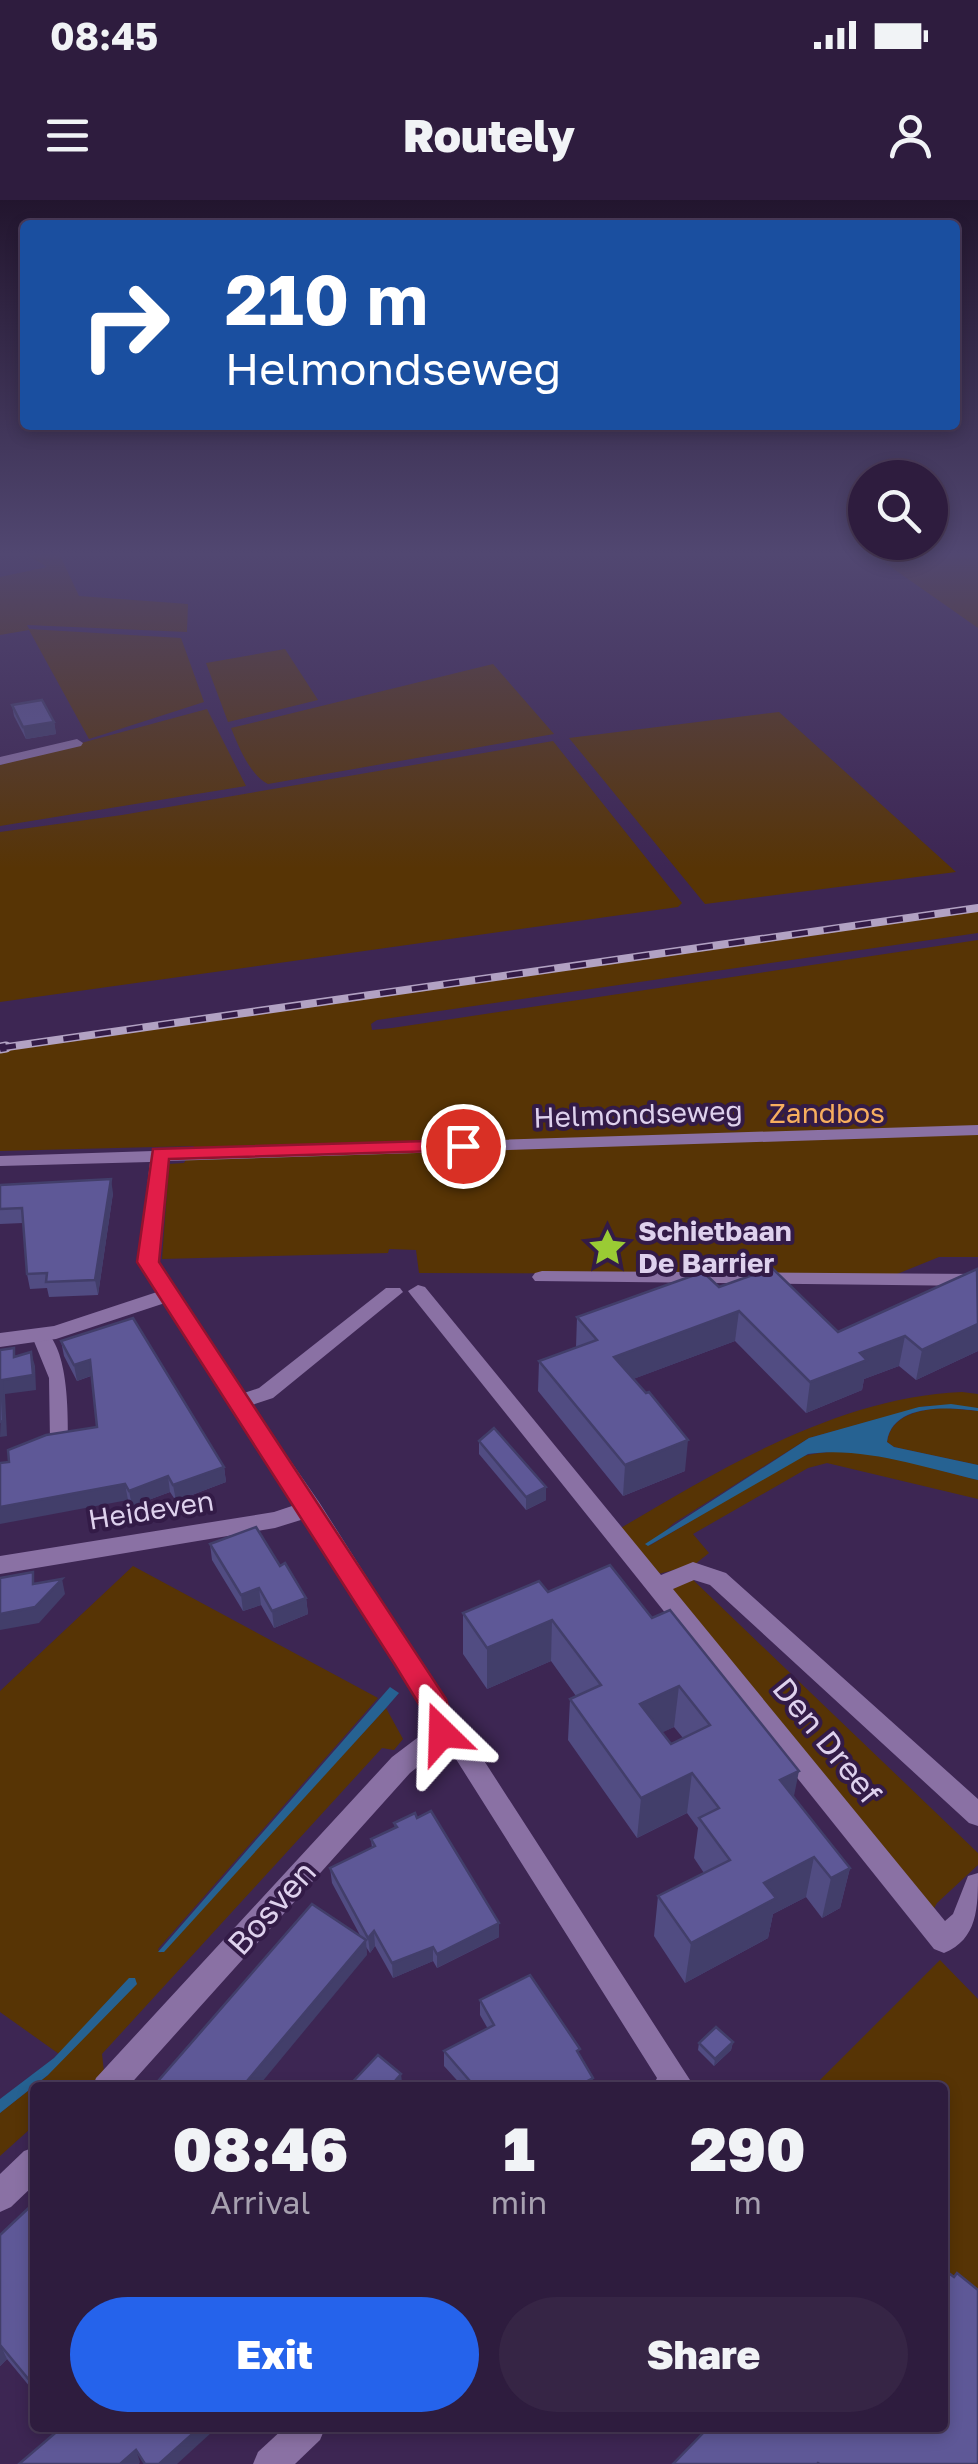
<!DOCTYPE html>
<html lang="en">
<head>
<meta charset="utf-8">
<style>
	:root { --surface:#2e1c3e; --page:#362545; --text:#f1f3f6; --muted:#a7a1b0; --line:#493a58; --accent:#2563eb }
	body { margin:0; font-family:"Golos Text",sans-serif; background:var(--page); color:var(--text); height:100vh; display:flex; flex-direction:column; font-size:38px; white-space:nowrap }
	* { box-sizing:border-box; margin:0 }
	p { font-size:32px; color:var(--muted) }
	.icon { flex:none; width:55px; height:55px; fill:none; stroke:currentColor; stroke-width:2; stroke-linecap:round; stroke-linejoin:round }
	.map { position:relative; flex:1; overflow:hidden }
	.drawer { position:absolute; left:30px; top:1882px; width:918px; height:350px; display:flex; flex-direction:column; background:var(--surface); border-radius:10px; box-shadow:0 5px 15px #0003,0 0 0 2px var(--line) }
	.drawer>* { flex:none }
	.hud { position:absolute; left:20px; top:20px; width:940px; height:210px; border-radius:10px; box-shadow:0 5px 15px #0003,0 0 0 2px var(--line); background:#1a4fa0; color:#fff; overflow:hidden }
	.fabs { position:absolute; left:848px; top:260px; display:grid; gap:20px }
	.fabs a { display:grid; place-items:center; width:100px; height:100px; border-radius:50%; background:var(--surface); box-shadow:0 5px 15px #0003,0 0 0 2px var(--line); font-size:50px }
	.pin { position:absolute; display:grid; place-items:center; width:85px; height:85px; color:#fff; margin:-42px; border:5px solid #fff; border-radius:50%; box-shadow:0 2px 10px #0007 }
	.me { position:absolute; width:110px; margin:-55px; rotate:338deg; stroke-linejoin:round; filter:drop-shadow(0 0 8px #0008) }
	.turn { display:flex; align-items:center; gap:35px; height:210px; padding:0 40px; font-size:45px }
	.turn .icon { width:130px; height:130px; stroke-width:2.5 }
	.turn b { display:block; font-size:70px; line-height:85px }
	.eta { display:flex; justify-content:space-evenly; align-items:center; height:170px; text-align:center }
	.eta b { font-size:60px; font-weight:800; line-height:70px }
	.cta { display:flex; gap:20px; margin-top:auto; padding:20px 40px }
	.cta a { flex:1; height:115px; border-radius:60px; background:var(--accent); color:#fff; font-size:40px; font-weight:800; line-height:115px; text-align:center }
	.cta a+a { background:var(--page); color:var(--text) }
	.status { display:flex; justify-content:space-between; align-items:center; height:70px; padding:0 50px; background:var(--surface); direction:ltr }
	.status svg { height:28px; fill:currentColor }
	header { display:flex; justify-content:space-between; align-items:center; height:130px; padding:0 40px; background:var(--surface); font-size:45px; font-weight:800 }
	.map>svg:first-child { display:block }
</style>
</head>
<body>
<div class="status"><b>08:45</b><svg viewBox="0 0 49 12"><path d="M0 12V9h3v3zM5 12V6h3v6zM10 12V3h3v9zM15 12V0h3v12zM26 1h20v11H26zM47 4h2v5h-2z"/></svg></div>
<header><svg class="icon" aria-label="menu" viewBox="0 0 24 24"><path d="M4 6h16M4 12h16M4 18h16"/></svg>Routely<svg class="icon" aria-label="person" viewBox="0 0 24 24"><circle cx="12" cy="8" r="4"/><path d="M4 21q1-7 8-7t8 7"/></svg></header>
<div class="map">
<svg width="978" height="2264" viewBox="0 0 978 2264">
	<rect width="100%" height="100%" fill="#3d2653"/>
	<g fill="#573405">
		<path d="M21,351h37l21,45 109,8 -1,28 -160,-7 2,4 152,9 23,64 -115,37 -60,-109 -29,5v-58l47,-10z"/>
		<path d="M868,351h110v77z"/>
		<path d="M285,449l33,51 -90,22 -22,-59z"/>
		<path d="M493,464l61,70 -286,50c-19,-10 -29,-37 -37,-56z"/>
		<path d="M207,509l39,77 -246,40v-61z"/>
		<path d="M779,512l177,160 -251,32 -136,-166z"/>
		<path d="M553,541l129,162 -4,4 -678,95v-170l122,-17z"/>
		<path d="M978,711v22l-601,87 -6,4 1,6 20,-2 586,-88v317h-39l-42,17 -478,-1 -3,-23 -27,-1 -1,4 -226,6 7,-95 15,-1 10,-17 -194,5v-102z"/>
		<path d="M962,1192l16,2v14l-52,-2 -117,32 -135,85 -25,23 148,-88c55,-18 126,9 181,22v19l-151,-36 -19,5 -115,66 16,19 -15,12 -36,9 -39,-45c103,-61 220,-132 343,-137z"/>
		<path d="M946,1208l32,3v54l-84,-18 -7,-5c4,-28 35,-33 59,-34z"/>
		<path d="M133,1366l245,132 -220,251 2,4 226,-245 17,31 -9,11 -12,-2 -280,306 2,18 -15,15 -54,1v44l-5,-3 -30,27v-43l48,-38 81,-97 -70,76 -59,-42v-321z"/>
		<path d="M690,1377l288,276v12l-41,38 -6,11 -261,-325z"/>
		<path d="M940,1760l38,39v325l-35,-22 -1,-214h-130z"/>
	</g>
	<g fill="#266292">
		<path d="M951,1204l27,4v3c-29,-4 -86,-8 -91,31l7,5 84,18v15c-53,-12 -115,-34 -170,-26l-160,92 -3,-2 164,-106 110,-31z"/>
		<path d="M390,1487l9,6 -13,15 -222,244h-6z"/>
		<path d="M129,1778h6l2,6 -89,91 -48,38v-14l54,-41z"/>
	</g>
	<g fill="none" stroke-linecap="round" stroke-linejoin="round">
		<path fill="#8a71a4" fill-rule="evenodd" d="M40,1128c29,13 28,85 28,113l-2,5h-14l-2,-5 -1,-63 -18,-44z"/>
		<g fill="#8a71a4" fill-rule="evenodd">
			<path d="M77,539l6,4 -2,3 -81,19v-8z"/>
			<path d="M978,925v10l-810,26 -10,102 86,130 15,-5 127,-100h14l3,4 -130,106 -21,7 67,97 126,198 8,27 19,15 218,338 -3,8h-35l5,-10 -203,-322 -12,-9 -32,26 -283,315h-35l4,-10 296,-321 37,-28 -5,-20 -120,-190 -29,9 -275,46v-18l274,-44 21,-7 -130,-202 -109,36 -56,8v-14l54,-7 103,-34 -19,-29 12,-101 -150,4v-10l153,-5 7,-3 7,2z"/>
			<path d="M542,1071l436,3v12l-443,-5 -3,-4 3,-4z"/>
			<path d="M418,1085l7,2 236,288 32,-13 33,11 252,226v27l-9,-3 -259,-238 -16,-5 -21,9 272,332 8,-7 15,-38 10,-3c0,34 0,66 -34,80l-10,-4 -523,-654 -3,-4z"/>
			<path d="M35,1947v37l-24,23 -11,5v-38l24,-23z"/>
			<path d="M284,2228h41l-5,12 -25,24h-42l5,-12z"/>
		</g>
		<defs>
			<path id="rail-far1" d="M0,848l978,-140"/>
			<path id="rail" d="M0,848l6,-1"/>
		</defs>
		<use href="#rail-far1" stroke="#b2a2c3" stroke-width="8"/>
		<use href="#rail" stroke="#b2a2c3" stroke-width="11"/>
		<use href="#rail-far1" stroke="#331b47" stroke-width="5" stroke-dasharray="16" stroke-linecap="butt"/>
		<use href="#rail" stroke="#331b47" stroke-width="8" stroke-dasharray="21" stroke-linecap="butt"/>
	</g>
	<g fill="#514c82" fill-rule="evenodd">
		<path d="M12,505l42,17 2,12 -30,5 -12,-23z"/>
		<path d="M0,985l113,8 -15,102 -49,2 -2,-9 -17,1 -3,-15 -4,-51 -23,1z"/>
		<path d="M978,1070v81l-62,29 -17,-14 -35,13 -2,11 -56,23 -71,-72 -102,38 52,92 -62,25 -85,-105 1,-30 37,-14 1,-30 142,-30 119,45z"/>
		<path d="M61,1141l163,126 2,15 -50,19 -6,-9 -38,14 -4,-6 -119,-38 88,-35 -6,-51 -14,5 -13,-25z"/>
		<path d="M479,1241l67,59 -20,10 -47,-56z"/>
		<path d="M210,1344l70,22 26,32 2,16 -34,14 -13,-23 -18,6 -31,-51z"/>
		<path d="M610,1365l240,303 -10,40 -18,10 -16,-21 -33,17 -5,24 -83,45 -31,-47 4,-40 46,-23 -10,-15 4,-30 -11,-15 -50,25 -69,-98 2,-41 6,-3 -25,-35 -64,28 -24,-35v-41l85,-21zM674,1527l9,11 -12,6 -9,-12z"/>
		<path d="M394,1623l105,100v14l-62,31 -4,-7 -40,17 -18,-32 -5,7 -4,-6 1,8 -6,-18 -29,-54 -2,-15 42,-20 -1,-9 24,-11z"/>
		<path d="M480,1800l99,55 13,33h-128l-20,-22v-15l44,-22 -8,-14z"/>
		<path d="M733,1842l-2,8 -17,16 -16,-16 1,-7z"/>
		<path d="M35,2002v191l-28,-34 -7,7v-131z"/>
	</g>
	<g fill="#423e6a">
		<path d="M54,522l2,12 -30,5 -3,-12z"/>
		<path d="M111,979l2,14 -15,102 -3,-15z"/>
		<path d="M739,1111l-4,30 -123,46 2,-30z"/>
		<path d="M978,1124v27l-62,29 6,-30z"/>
		<path d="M905,1136l-6,30 -35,13 -2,11 -56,23 4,-31 50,-29z"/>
		<path d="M31,1152l4,14 1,24 -31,4 2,42 -7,1 2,-57z"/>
		<path d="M90,1160l3,15 -16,6 -3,-16z"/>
		<path d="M688,1240l-3,31 -62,25 2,-31z"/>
		<path d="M224,1267l2,15 -50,19 -3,-16z"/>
		<path d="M168,1276l2,16 -38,14 -3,-15z"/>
		<path d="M125,1284l3,16 -128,24v-17z"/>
		<path d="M546,1287v13l-20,10v-13z"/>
		<path d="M62,1379l3,15 -26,29 -39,7v-16z"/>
		<path d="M259,1388l2,17 -18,6 -2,-16z"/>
		<path d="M306,1398l2,16 -34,14 -2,-17z"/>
		<path d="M552,1420l-1,41 -64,28v-41z"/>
		<path d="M679,1486l-5,41 -38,18 4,-41z"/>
		<path d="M799,1571l-8,40 -11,-31z"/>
		<path d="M692,1573l-5,40 -50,25 4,-40z"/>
		<path d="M814,1657l-8,40 -33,17 -5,24 -83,45 6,-40 73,-60z"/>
		<path d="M850,1668l-10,40 -18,10 9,-40z"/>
		<path d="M499,1723v14l-62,31v-14z"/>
		<path d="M374,1731l1,15 -5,7 -2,-15z"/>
		<path d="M366,1740l1,15 -110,133h-9l-1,-7z"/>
		<path d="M433,1747v14l-40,17 -1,-15z"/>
		<path d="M733,1842l-2,8 -17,16 1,-7z"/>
		<path d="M401,1874l1,8 -5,6h-8z"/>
		<path d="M593,1878l-1,10h-14v-2z"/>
		<path d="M1,2146l6,13 -7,7v-19z"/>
		<path d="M199,2228h11l2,4 -35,32h-18z"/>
		<path d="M136,2250l4,12 -1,2h-19z"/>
	</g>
	<g fill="#5e5897" stroke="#423e6a" stroke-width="2.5" fill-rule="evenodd">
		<path d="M42,500l12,22 -31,5 -11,-22z"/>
		<path d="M111,979l-16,101 -49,2 1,-9 -20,1 -5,-66 -22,1v-24z"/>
		<path d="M772,1068l66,64 139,-63 1,55 -56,26 -17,-14 -45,17 7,7 -57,22 -71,-71 -125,46 32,36 3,-1 39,48 -63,25 -86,-104 58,-21 -20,-23 126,-45 16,15z"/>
		<path d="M133,1118l91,149 -51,18 -5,-9 -39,15 -4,-7 -125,23v-44l9,-1 -1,-12 38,-15 51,-8 -7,-67 -16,5 -13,-24z"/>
		<path d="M14,1148v9l17,-5 2,23 -31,5 1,41 -3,1v-72z"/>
		<path d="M494,1228l52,59 -20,10 -47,-56z"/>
		<path d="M256,1327l24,39 5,-3 21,35 -34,13 -13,-23 -18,7 -31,-51z"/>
		<path d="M610,1365l42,53 18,-8 129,161 -19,9 70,88 -19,10 -17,-21 -50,26 12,15 -85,45 -33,-47 72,-36 -31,-42 20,-10 -27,-35 -51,25 -71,-99 31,-14 -49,-65 -65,28 -24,-35 76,-32 9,11zM679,1486l31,39 -39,19 -31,-40z"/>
		<path d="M33,1372v12l29,-5 -27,28 -35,7v-36z"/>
		<path d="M431,1611l68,112 -62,31 -4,-7 -41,16 -18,-32 -6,7 -38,-70 45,-22 -4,-7 26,-12 -3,-4 21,-10 2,5z"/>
		<path d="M312,1704l54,36 -119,141 6,5 -1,2h-100z"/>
		<path d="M530,1775l50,74 -3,2 16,27 -15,8 1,2h-103l-32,-37 50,-26 -14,-25z"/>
		<path d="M716,1827l17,15 -18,17 -16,-16z"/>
		<path d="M378,1855l23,19 -12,14h-42z"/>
		<path d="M35,2002v185l-34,-41 -1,1v-112z"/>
		<path d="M942,2068l12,9 3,-4 21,17v174h-158l-2,-1 -1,1h-144l31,-32 -4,-4h242z"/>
		<path d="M61,2228h138l-40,36h-14l-9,-14 -16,14h-101z"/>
	</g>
	<linearGradient id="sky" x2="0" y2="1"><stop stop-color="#22152e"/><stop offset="0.53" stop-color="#514771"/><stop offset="1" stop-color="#514771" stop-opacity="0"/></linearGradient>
	<rect width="978" height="668" fill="url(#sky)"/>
	<path fill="#e11d48" stroke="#92132f" stroke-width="2.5" d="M463,940l10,6 -3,4 -301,9 -10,103 287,437 10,34 -4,9 -10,3 -11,-3 -9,-33 -27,-44 -258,-403 16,-113z"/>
	<defs>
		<symbol id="sight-bare" viewBox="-9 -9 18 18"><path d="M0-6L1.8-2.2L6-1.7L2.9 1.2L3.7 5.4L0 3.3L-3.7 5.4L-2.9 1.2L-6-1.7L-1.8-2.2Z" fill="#9acb34" stroke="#331b47" stroke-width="2.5" paint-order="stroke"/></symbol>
	</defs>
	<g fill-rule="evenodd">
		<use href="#sight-bare" x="580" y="1020" width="55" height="55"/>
	</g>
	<g text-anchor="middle" stroke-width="8" stroke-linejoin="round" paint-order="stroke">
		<g font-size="28" fill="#f7ae5e" stroke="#331b47">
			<text x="827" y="923">Zandbos</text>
		</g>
		<g font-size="28" fill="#ded1ed" stroke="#331b47">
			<text transform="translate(638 914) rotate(-2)" y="10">Helmondseweg</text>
			<text transform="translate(151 1310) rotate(-9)" y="10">Heideven</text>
		</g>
		<g font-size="28" font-weight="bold" fill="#ded1ed" stroke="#331b47" text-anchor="start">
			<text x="638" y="1041">Schietbaan<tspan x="638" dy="32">De Barrier</tspan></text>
		</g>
		<g font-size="32" fill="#ded1ed" stroke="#331b47">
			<text transform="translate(827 1541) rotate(51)" y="11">Den Dreef</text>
			<text transform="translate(272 1708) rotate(-48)" y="11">Bosven</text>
		</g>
	</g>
</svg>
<div class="fabs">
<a><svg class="icon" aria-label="search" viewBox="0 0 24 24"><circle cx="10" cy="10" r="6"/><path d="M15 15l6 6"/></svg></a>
</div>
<div class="pin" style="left:463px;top:946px;background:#d93025"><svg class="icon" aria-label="arrive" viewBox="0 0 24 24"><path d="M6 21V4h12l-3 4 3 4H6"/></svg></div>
<svg class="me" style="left:442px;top:1533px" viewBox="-20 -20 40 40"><path d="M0-17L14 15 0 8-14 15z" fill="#e11d48" stroke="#fff" stroke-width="4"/></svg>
<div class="hud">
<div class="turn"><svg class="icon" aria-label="right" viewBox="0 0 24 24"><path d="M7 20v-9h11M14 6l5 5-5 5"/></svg><div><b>210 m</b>Helmondseweg</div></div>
</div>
<section class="drawer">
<div class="eta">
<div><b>08:46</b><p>Arrival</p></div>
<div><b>1</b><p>min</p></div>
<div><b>290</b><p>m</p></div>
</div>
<div class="cta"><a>Exit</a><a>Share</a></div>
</section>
</div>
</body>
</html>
